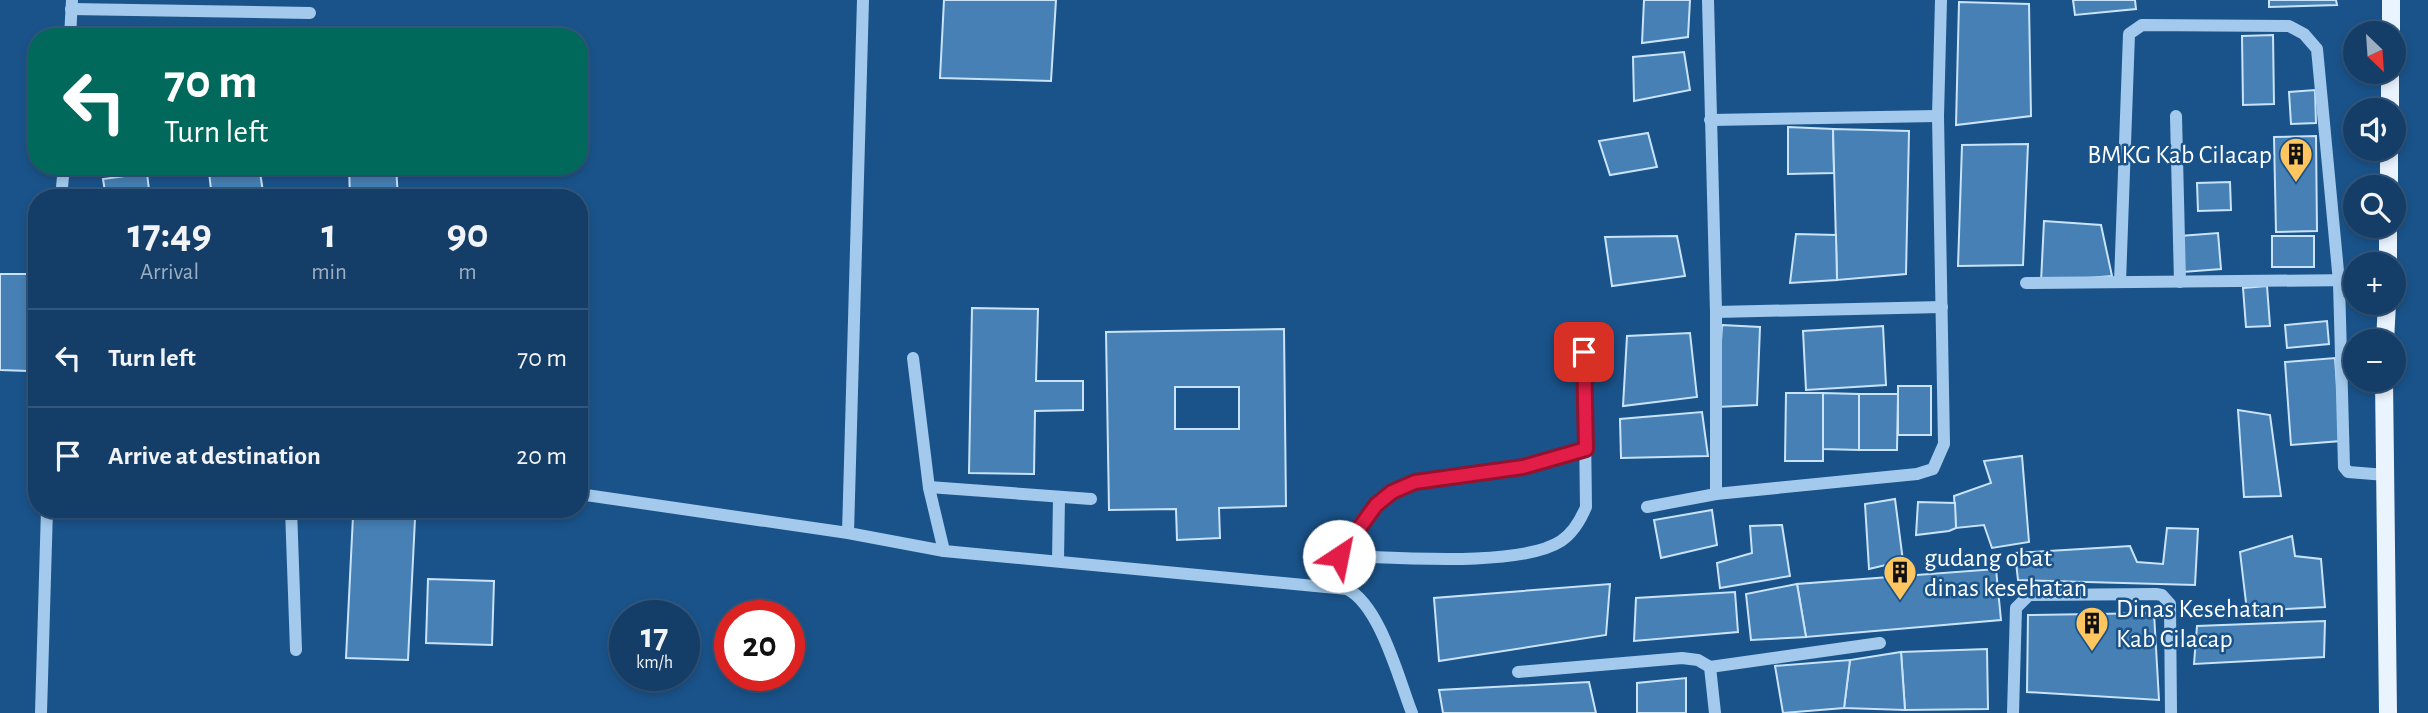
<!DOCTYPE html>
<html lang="en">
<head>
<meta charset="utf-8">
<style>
	:root { --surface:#143e68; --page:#1d456e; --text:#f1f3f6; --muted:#9daec0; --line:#33577c }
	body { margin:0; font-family:"Alegreya Sans",sans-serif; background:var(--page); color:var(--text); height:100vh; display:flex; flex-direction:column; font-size:26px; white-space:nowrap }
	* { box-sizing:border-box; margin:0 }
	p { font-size:23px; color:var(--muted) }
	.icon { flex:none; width:38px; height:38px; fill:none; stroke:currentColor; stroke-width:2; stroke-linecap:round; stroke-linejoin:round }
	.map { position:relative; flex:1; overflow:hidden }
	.sheet { position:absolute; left:28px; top:189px; width:560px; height:329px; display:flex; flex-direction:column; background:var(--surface); border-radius:28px; box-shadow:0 4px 10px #0003,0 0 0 2px var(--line) }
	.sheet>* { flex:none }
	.hud { position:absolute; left:28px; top:28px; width:560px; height:147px; border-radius:28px; box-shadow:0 4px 10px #0003,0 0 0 2px var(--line); background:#00695c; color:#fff; overflow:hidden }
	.needle { width:46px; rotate:155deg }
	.tools { position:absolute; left:2343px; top:21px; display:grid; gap:14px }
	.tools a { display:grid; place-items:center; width:63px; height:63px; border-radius:50%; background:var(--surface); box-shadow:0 4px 10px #0003,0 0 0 2px var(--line); font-size:35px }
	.speed { position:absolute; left:609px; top:600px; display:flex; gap:14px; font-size:35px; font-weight:700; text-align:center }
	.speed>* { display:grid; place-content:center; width:91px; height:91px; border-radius:50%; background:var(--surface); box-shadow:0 4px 10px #0003,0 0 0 2px var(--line); line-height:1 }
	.speed small { font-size:18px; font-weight:400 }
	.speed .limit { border:10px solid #d22; background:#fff; color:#111 }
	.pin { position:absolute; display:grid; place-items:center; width:60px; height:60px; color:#fff; margin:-30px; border-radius:14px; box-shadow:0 4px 10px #0006 }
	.me { position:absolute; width:77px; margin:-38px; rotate:34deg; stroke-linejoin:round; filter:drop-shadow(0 0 5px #0008) }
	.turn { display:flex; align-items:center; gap:24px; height:147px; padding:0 21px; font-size:32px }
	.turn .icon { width:91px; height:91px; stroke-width:2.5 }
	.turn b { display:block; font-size:49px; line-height:60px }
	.eta { display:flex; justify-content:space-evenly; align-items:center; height:119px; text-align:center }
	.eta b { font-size:42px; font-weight:700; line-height:49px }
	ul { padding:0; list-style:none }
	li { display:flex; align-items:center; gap:21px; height:98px; padding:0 21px; border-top:2px solid var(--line) }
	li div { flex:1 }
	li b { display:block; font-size:26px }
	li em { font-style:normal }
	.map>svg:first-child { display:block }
</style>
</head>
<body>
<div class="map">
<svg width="2428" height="713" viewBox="0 0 2428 713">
	<rect width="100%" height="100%" fill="#1a538a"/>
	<g fill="#4680b4" stroke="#c9e3fa" stroke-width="2" fill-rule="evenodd">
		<path d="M944,0h112l-5,81 -111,-3z"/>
		<path d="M1644,0h46l-2,37 -46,6z"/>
		<path d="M2073,0h62l1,9 -61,6z"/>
		<path d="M2269,0h67l1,5 -68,2z"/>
		<path d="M1959,2l70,2 2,112 -75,9z"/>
		<path d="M2273,35l1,69 -31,1 -1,-69z"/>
		<path d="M1684,52l6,38 -56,11 -1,-44z"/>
		<path d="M2315,90l1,33 -25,1 -2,-32z"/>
		<path d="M1788,127l45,2 1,44 -46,1z"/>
		<path d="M1833,129l76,2 -3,143 -69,6z"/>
		<path d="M1648,133l9,34 -47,8 -11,-34z"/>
		<path d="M2316,136l1,95 -41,1 -2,-95z"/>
		<path d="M2028,144l-5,121 -65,1 4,-121z"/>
		<path d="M259,166l5,32h-52l-3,-26z"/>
		<path d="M349,166h47l2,32h-48z"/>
		<path d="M147,173l3,25h-44l-3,-19z"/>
		<path d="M2230,182l1,28 -33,1 -1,-28z"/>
		<path d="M2044,221l57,4 11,51 -71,6z"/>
		<path d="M2218,233l3,36 -38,3 -3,-36z"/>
		<path d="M1796,234l40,1 1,45 -47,3z"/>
		<path d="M1677,236l8,40 -73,10 -7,-49z"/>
		<rect x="2272" y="236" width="42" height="31"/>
		<path d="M0,274h36l-8,97 -28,-1z"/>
		<path d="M2267,286l3,40 -24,1 -3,-39z"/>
		<path d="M972,308l66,1 -2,72h47v29l-48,1 -1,63 -65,-1z"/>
		<path d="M2327,321l2,23 -42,4 -2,-23z"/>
		<path d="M1722,325l38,2 -3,78 -40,2z"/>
		<path d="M1883,326l3,59 -80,5 -3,-59z"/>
		<path d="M1284,329l2,177 -67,2 1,30 -43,2 -1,-31 -67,1 -3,-178zM1175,387h64v42h-64z"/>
		<path d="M1690,333l7,64 -74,9 4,-70z"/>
		<path d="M2335,358l6,83 -50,4 -6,-83z"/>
		<rect x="1898" y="386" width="33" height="49"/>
		<path d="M1786,393h37v68h-38z"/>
		<path d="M1823,393l36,1v56l-36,-1z"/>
		<path d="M1859,394h39l-1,56h-38z"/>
		<path d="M2238,410l32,5 11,81 -37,1z"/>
		<path d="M1702,412l6,44 -87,2 -1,-39z"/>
		<path d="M2022,456l7,86 -37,6 -8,-23 -28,3 -2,-32 37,-13 -7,-22z"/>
		<path d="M1895,499l8,62 -34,8 -4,-65z"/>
		<path d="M1918,502l37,1 1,25 -7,3 -33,4z"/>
		<path d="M1712,510l5,35 -56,13 -7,-38z"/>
		<path d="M353,516l62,3 -7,141 -62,-2z"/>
		<path d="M1782,525l8,51 -70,12 -3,-25 35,-10 -2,-27z"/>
		<path d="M2167,528l31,1 -3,56 -177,-5 -3,-27 115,-7 7,16 26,2z"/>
		<path d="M2292,536l3,20 26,3 4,48 -78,4 -7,-59z"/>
		<path d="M1996,569l5,51 -195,17 -9,-53z"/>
		<path d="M428,579l66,2 -2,64 -66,-2z"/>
		<path d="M1610,584l-4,51 -167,26 -5,-63z"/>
		<path d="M1797,584l9,53 -55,3 -5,-46z"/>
		<path d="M1735,592l3,40 -104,9 2,-43z"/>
		<path d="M2154,613l5,87 -132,-8 1,-77z"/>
		<path d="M2325,621l-1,36 -130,7 3,-38z"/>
		<path d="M1987,649l1,60 -83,1 -4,-58z"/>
		<path d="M1901,652l4,58 -61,-2 6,-48z"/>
		<path d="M1850,660l-6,48 -61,5 -8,-47z"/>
		<path d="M1686,678v35h-49v-30z"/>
		<path d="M1589,682l7,31h-153l-4,-23z"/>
	</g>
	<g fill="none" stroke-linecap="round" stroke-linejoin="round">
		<g stroke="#a3caed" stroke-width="12">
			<path d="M1708,0l8,312v182"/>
			<path d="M71,9l239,4"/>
			<path d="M70,37l2,-37"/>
			<path d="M2176,116l4,166"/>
			<path d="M1710,120l228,-4"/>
			<path d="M61,198l3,-32"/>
			<path d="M2120,282l9,-248 13,-9 147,1 15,8 13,15 22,233 5,185 4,5 38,3"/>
			<path d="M2026,283l330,-3"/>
			<path d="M1716,312l226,-5"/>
			<path d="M913,358l16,130 15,63"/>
			<path d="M929,487l162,12"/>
			<path d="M579,494l269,39 96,18 403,38c33,16 52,91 65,124"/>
			<path d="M1647,507l69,-13 201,-20 16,-5 11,-25 -6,-328 3,-116"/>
			<path d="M291,509l5,141"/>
			<path d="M848,533l15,-533"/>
			<path d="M1339,556c52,1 181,12 222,-15 12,-8 20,-22 25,-34l-2,-155"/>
			<path d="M1058,561l1,-64"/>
			<path d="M1326,587c14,-33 34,-77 66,-95 38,-22 90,-16 132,-25 21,-4 41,-11 61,-18"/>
			<path d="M1710,667l170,-24"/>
			<path d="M1518,672l164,-14 16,2 12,7 5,46"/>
			<path d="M41,713l6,-204"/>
			<path d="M2013,713l3,-105 13,-13 127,-1 6,1 8,9 1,109"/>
		</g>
		<g stroke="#eaf4ff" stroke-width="18">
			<path d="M2391,33v-33"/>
			<path d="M2390,110v-38"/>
			<path d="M2389,187v-38"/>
			<path d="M2388,264v-38"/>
			<path d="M2385,341l2,-38"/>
			<path d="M2384,380l4,333"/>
		</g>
	</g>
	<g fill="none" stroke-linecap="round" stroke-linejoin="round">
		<defs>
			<path id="route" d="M1339,556l37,-51 16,-13 23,-10 108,-15 63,-18 -2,-97"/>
		</defs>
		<use href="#route" stroke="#92132f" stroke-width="18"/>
		<use href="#route" stroke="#e11d48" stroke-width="12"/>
	</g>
	<defs>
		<symbol id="building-pin" viewBox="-11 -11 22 30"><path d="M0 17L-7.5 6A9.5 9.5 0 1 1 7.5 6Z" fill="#ffc660" stroke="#1a538a"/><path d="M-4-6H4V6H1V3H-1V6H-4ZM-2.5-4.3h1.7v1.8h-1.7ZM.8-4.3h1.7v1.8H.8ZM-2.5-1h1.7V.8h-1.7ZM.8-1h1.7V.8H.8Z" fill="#111"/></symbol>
	</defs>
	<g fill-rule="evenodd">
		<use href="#building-pin" x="2277" y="135" width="38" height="52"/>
		<use href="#building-pin" x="1881" y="553" width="38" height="52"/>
		<use href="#building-pin" x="2073" y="604" width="38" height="52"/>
	</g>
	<g text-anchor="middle" stroke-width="5" stroke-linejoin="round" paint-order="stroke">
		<g font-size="26" fill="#fff" stroke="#1a538a" text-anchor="start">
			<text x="2272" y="163" text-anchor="end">BMKG Kab Cilacap</text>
			<text x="1924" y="566">gudang obat<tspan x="1924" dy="30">dinas kesehatan</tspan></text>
			<text x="2116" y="617">Dinas Kesehatan<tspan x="2116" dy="30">Kab Cilacap</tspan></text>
		</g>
	</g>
</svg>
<div class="tools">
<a><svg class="needle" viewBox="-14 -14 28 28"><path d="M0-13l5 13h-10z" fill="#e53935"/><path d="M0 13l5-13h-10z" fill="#9daec0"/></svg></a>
<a><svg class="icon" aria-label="sound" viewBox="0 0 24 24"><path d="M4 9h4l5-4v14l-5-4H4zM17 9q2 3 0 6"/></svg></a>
<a><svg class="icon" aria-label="search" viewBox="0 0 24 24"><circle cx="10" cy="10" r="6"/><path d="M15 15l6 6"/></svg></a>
<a>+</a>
<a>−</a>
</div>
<div class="speed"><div>17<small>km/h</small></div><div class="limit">20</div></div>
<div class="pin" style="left:1584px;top:352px;background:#d93025"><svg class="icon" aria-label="arrive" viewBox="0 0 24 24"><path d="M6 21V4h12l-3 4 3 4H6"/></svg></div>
<svg class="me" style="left:1339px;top:556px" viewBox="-20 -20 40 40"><circle r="19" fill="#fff"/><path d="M0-13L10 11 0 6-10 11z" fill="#e11d48"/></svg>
<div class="hud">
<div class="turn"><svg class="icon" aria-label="left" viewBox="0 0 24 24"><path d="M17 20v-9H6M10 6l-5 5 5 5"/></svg><div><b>70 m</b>Turn left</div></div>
</div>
<section class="sheet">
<div class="eta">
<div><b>17:49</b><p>Arrival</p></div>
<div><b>1</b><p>min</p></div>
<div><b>90</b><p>m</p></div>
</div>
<ul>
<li><svg class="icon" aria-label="left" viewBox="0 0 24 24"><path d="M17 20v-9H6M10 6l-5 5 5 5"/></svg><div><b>Turn left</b></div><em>70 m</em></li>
<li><svg class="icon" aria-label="arrive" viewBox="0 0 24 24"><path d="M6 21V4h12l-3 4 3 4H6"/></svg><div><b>Arrive at destination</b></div><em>20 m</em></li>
</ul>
</section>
</div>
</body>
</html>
